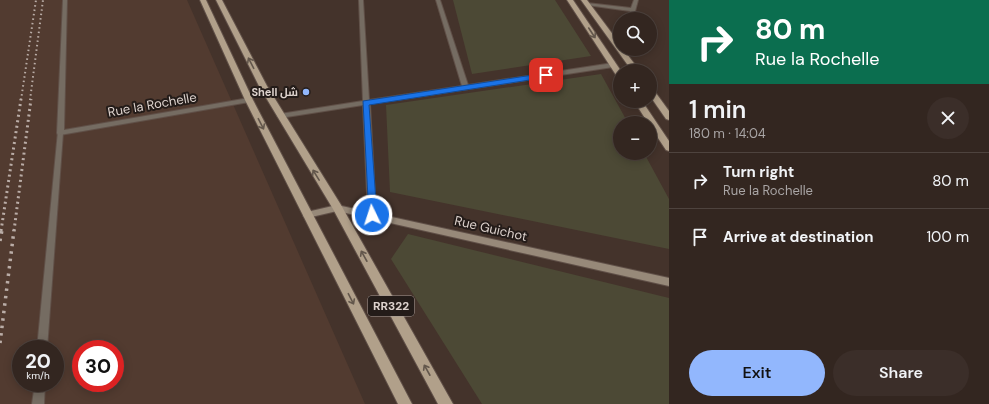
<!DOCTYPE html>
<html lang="en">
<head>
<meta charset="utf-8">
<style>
	:root { --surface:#332620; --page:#3b2e29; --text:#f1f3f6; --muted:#a9a5a5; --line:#4e433e; --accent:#92b7fd }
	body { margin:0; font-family:"DM Sans",Cairo,sans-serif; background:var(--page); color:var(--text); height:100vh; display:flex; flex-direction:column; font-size:15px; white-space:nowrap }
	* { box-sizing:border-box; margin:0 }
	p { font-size:13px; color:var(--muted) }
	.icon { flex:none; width:22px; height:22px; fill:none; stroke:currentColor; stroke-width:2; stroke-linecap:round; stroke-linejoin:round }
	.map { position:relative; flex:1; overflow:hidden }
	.drawer { display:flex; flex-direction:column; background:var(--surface); width:320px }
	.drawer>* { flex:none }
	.banner { background:#0b6e4f; color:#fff; overflow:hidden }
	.controls { position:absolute; left:613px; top:12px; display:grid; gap:8px }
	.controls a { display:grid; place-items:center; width:44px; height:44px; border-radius:50%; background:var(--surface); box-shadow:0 2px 10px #0003,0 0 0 1px var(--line); font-size:20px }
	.speed { position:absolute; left:12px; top:340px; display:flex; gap:8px; font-size:20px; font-weight:700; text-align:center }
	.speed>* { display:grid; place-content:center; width:52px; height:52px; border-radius:50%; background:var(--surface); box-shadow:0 2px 10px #0003,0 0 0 1px var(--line); line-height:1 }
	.speed small { font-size:10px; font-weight:400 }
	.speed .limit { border:6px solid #d22; background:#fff; color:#111 }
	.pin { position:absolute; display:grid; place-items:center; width:34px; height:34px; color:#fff; margin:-17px; border-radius:8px; box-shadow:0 2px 6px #0006 }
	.me { position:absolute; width:44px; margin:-22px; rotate:356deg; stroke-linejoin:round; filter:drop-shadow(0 0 3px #0008) }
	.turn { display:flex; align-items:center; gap:14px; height:84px; padding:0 20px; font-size:18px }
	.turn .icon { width:52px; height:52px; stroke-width:2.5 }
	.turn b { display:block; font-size:28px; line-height:34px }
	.round { display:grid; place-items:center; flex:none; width:42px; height:42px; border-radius:21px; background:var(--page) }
	.overview { display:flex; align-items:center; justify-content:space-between; height:68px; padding:0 20px }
	h1 { font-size:24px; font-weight:600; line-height:30px }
	.button { display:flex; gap:8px; margin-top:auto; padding:8px 20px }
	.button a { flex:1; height:46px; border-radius:24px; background:var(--accent); color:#111; font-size:16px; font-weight:600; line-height:46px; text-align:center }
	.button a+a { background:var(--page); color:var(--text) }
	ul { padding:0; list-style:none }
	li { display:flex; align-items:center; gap:12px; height:56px; padding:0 20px; border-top:1px solid var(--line) }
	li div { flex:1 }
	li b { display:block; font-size:15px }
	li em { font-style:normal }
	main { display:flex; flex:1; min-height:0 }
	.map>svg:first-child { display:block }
</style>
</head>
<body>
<main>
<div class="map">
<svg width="669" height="404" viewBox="0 0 669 404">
	<rect width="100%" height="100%" fill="#44332b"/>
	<path fill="#523b30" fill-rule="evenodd" d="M0,0h187l178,404h-365zM21,349h34v34h-34zM81,349h34v34h-34z"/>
	<g fill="#4c4935">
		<path d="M453,0h102l36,56 -119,18z"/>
		<path d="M601,74l27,49h-8v30h24l25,46v50l-279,-57 -4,-87z"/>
		<path d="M408,234l261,64v106h-187l-91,-145z"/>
	</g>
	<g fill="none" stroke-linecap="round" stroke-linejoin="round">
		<defs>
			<g id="lane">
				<path d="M58,131h4l1,2 -16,216h-10z"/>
				<path d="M35,383h10l-1,21h-12z"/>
			</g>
			<g id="street">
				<path d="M63,0h4l-3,130 185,-32 3,2 -3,2 -189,33h-2l-1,-2z"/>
				<path d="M359,0h4l6,100 93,-14 -26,-86h4l28,85 145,-22 3,2 -3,2 -243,37 6,111 -1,2h-6l-1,-2 -5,-110 -83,13 -3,-2 3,-2 83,-13z"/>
				<path d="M634,0h4l-5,19h-6l3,-8 -43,-6 -2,-1 2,-1 44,5z"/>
			</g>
			<path id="secondary" d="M337,205l332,73v8l-332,-75 -30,7 -3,-1 -1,-2 1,-2 3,-1z"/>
			<g id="primary">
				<path d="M200,0h6l47,100 159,304h-14l-153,-304z"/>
				<path d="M216,0h6l45,86 74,119 112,199h-15l-105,-195 -74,-123z"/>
				<path d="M567,0h6l48,71 -1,6 -4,-2z"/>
				<path d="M581,0h6l33,44v5h3l17,22h-8z"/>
				<path d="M650,89h3l16,22v9l-3,-1 -16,-23z"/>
				<path d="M634,101h8l27,40v10l-3,-1 -16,-24v-3h-2z"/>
			</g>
		</defs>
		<use href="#lane" stroke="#605048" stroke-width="2"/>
		<use href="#street" stroke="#605048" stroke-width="2"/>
		<use href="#secondary" stroke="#605048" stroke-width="2"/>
		<use href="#primary" stroke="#605048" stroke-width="2"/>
		<use href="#lane" fill="#756c62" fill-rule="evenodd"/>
		<use href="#street" fill="#756c62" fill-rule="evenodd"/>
		<use href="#secondary" fill="#978979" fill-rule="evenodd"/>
		<use href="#primary" fill="#b1a08a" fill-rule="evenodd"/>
		<g stroke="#baada7" stroke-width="2" stroke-dasharray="1.5 3" stroke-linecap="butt">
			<path d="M21,100l15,-100"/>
			<path d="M30,100l13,-100"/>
		</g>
		<g stroke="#baada7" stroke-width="3" stroke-dasharray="2 3.5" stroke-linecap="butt">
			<path d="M1,231l20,-132"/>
			<path d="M14,231l17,-132"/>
		</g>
		<g stroke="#baada7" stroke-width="3.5" stroke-dasharray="2.5 5" stroke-linecap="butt">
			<path d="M0,241l2,-11"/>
			<path d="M0,343l14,-113"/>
		</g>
	</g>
	<defs><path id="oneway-shaft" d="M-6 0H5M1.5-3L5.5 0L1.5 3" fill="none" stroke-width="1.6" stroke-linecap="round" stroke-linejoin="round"/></defs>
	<g stroke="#63574c">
		<use href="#oneway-shaft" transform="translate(592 33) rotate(57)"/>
		<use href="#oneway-shaft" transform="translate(251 63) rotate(-117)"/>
		<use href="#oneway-shaft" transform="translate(261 124) rotate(63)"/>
		<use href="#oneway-shaft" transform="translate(316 175) rotate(-122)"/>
		<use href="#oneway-shaft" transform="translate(364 256) rotate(-119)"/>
		<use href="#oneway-shaft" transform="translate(351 299) rotate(63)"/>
		<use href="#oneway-shaft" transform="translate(427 370) rotate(-119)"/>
	</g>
	<path fill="#1a73e8" stroke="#114b97" d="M546,73l4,2 -1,2 -180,28 8,110 -2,3h-6l-6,-117z"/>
	<circle fill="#92b7fd" stroke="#241c19" stroke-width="1.5" cx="306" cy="92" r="4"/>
	<g text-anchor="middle" stroke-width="4" stroke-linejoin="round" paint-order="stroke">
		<g font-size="11" font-weight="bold" fill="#ddd2cd" stroke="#241c19" text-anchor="end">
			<text x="298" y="96">Shell شل</text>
		</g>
		<rect fill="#241c19" stroke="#a69b97" stroke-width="1" x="368" y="296" width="46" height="20" rx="3"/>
		<g font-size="12" font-weight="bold" fill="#ddd2cd">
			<text x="391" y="310">RR322</text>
		</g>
		<g font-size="13" fill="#ddd2cd" stroke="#241c19">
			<text transform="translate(152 104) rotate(-10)" y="5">Rue la Rochelle</text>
			<text transform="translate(491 228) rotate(13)" y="5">Rue Guichot</text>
		</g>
	</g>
</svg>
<div class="controls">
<a><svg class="icon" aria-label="search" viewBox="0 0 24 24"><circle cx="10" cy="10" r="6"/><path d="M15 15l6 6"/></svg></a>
<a>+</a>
<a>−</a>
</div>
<div class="speed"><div>20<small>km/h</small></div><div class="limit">30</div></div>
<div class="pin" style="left:546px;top:75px;background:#d93025"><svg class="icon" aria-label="arrive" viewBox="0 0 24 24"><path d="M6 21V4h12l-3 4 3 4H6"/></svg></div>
<svg class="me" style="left:372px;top:215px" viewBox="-20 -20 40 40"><circle r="17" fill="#1a73e8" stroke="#fff" stroke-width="3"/><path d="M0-11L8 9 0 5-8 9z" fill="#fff"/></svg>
</div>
<section class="drawer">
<div class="banner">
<div class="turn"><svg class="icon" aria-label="right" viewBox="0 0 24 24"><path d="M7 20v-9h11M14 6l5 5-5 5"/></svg><div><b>80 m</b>Rue la Rochelle</div></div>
</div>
<div class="overview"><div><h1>1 min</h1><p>180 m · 14:04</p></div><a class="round"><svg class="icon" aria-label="close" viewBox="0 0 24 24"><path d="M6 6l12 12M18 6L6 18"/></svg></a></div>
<ul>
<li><svg class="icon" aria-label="right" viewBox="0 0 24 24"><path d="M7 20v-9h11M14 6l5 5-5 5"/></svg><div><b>Turn right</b><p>Rue la Rochelle</p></div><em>80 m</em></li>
<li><svg class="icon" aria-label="arrive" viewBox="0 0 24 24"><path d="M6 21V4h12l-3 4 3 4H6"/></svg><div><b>Arrive at destination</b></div><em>100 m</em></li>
</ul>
<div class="button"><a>Exit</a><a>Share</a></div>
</section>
</main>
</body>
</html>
